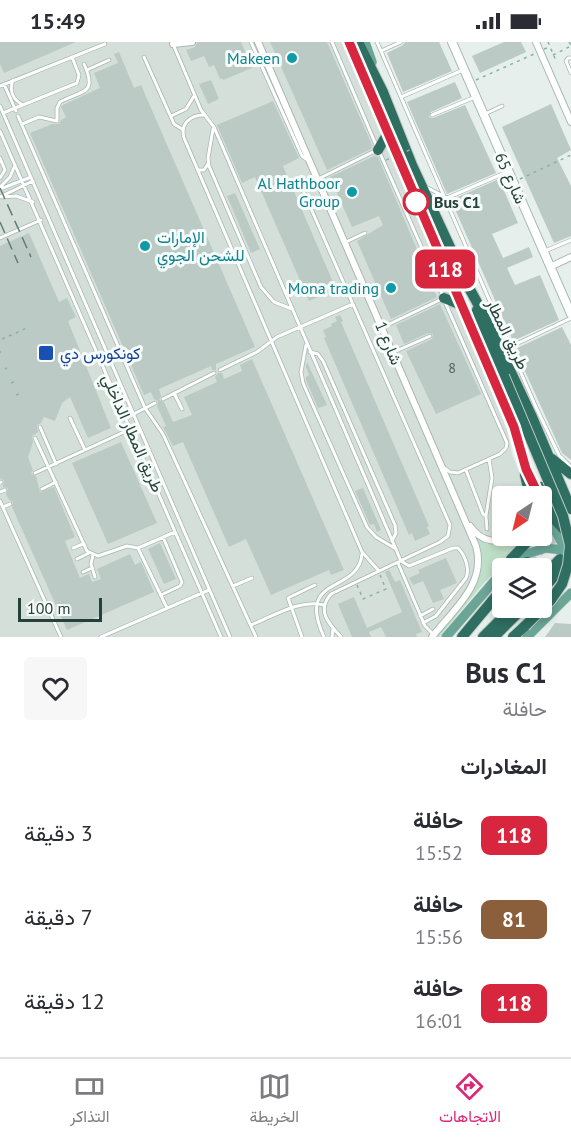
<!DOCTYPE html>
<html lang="ar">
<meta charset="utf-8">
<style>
body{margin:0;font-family:"PT Sans",Vazirmatn,sans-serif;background:#f7f7f7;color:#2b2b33;direction:rtl;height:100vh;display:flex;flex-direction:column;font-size:22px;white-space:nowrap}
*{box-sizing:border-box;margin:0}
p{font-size:20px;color:#7c7c81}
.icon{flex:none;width:33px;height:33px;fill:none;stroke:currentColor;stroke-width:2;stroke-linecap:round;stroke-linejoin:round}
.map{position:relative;height:595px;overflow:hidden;direction:ltr}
.side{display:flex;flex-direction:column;background:#fff;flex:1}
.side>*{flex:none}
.badge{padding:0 12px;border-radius:9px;font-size:21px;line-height:39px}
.needle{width:39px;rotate:215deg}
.fabs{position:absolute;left:492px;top:444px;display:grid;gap:12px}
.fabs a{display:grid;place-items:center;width:60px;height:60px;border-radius:6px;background:#fff;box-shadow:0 3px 9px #0003;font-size:30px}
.scale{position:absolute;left:18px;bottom:15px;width:84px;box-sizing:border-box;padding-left:6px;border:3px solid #24423a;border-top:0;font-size:16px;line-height:21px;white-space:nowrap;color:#24423a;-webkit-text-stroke:4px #f7fbf9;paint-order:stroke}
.map>.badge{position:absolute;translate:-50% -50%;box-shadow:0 0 0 3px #fff}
h2{padding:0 24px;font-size:22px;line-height:54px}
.round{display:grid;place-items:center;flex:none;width:63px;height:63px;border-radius:6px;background:#f7f7f7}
.overview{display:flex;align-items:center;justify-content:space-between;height:102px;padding:0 24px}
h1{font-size:28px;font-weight:800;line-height:45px}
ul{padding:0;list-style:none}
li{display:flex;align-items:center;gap:18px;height:84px;padding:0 24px}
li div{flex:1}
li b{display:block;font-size:22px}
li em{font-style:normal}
li .badge{min-width:66px;font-weight:700;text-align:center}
.status{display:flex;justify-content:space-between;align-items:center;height:42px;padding:0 30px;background:#fff;direction:ltr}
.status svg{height:16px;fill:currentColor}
.dock{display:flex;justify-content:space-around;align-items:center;height:84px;border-top:2px solid #e1e1e2;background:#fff;font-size:16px;color:#7c7c81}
.dock a{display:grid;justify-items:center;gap:3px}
.dock .active{color:#db2777}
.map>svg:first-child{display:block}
.built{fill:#d4dfda}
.green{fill:#bfe0c8}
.building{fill:#bbcac4}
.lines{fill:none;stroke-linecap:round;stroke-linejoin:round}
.highway-tunnel{stroke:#bfccc8;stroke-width:10;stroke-dasharray:10 5;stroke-linecap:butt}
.lane-casing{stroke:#a8b8b2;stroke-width:4.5}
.street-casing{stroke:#a8b8b2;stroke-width:8}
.secondary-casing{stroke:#a4bbb3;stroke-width:10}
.primary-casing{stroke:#c2cac8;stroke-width:10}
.highway-casing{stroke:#c2cac8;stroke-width:12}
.path{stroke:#86b3a5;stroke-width:1.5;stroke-dasharray:3 4.5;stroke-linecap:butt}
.lane{stroke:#fff;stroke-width:3}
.street{stroke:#fff;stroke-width:6}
.secondary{stroke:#fff;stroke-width:8}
.primary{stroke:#6aa596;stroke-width:9}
.highway{stroke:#2f6f62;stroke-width:10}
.rail{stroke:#5f7d75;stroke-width:1.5;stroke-dasharray:12 6;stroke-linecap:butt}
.highway-bridge-casing{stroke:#c2cac8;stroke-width:12;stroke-linecap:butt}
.path-bridge{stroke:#86b3a5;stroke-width:1.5;stroke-dasharray:3 4.5;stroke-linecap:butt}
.highway-bridge{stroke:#2f6f62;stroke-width:10}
.line-casing{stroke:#fff;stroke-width:14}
.line{stroke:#d7263d;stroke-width:9}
.culture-dot{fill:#0f9aa8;stroke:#f7fbf9;stroke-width:2}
.stop-dot{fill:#fff;stroke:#d7263d;stroke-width:3}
.transit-dot{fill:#1a4fb4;stroke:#f7fbf9;stroke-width:2}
.labels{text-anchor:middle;stroke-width:6;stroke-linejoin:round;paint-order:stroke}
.number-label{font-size:14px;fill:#4a645c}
.culture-label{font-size:16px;fill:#0d838f;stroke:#f7fbf9;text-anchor:end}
.street-label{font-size:16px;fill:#24423a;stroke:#f7fbf9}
.stop-label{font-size:16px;font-weight:bold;fill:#24423a;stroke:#f7fbf9;text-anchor:start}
.transit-label{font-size:16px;fill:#164399;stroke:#f7fbf9;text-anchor:start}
</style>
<div class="status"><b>15:49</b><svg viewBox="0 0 49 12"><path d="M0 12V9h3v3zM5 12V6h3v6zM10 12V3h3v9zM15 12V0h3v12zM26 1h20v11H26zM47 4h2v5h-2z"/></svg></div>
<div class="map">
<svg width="571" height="595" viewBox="0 0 571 595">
<rect width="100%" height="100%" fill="#e6efeb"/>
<path class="built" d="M0,0H343L454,253L507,388L512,412L529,454H502V494H529L482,543L439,595H0Z"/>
<path class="green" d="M522,494H529L482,543L439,595H435C457,567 497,535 477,497L487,502H501L503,506L508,504L507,500Z"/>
<path class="building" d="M0,0H76L4,31L0,22Z
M197,0H241L252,26L223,38L222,36L220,37L214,23L209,25L204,14L191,19L186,8L195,5Z
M270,0H327L372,103L371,107L327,128Z
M405,0H439L452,29L403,50L387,11L403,3Z
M504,0H521L526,10L480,31L472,14Z
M119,10L134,46L141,43L255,305L216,322V328H212L211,324L159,347L161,354L159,358L164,360L173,380L192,373L184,355L217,340L215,335L218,331H222L224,337L242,329L240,323L252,317L344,528L331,533L329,528L271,553L246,497L229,505L183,400L173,404L163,385L166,384L157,364L158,359L154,357L151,350L144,353L30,91L52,82H59L61,78L66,75L61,65L63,63L100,46L94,31L118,21L114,12Z
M211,38L219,57L208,62L199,42Z
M455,40L462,56L431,70L429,75L433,76L465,63L496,131L447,152L407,60Z
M273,59L299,116L283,124L336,247L309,259L255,135L242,141L217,83Z
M551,62L571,108L557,116L571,144V194L554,201L502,85Z
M374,114L378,115L437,255L391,277L357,199L383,183L379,174L352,185L330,135Z
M499,137L518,181L492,192L503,216L529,205L533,215L507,226L515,243L540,233L559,278L513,299L451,158Z
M235,151L260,207L251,211L227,154Z
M29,191L59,260L67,256L76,275L68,279L111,386L88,396L70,355L62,361L55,379L44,375L41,381L37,383L38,390L32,394L33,401L28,415L33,428L31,432L36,434L40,450L54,445L75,495L65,499L80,536L89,532L92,540L101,537L97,527L130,512L135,523L141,520L154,550L67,588L12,465L13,460L9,458L6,452L8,446L3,445L4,438L0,436V204Z
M440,262L481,352L436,372L406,309L432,297L433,292L428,291L404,302L396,283Z
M340,273L343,279L341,280L429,484L427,485L430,492L415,499L412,491L409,493L324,296L326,295L323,288L332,284L331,282L337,279L335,275Z
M562,285L571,303V418L562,411L515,307Z
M307,320L327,363L318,366L306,338V335L309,333L306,325Z
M121,400L157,481L108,502L72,421Z
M363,446L381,488L377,490L374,482L370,483L355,449Z
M160,501L176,537L164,542L148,507Z
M446,516L457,541L440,548L444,557L433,561L423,539L413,543L409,536L420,531L418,528Z
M389,528L395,540L400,538L422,590L416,592L417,595H386L381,585L369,590L371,595H352L338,562L354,555L367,586L402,570L385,530Z
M555,581L571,582V595H545Z"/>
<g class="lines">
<path class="highway-tunnel" d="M527,520L571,481"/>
<g class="lane-casing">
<path id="lane" d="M251,0L302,114L309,119
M332,0L376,103
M377,0L535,363L559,413L571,425
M173,2L201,68L214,85L401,519L409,524L453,506H458C465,513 470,527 466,536L436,574L423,581
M381,9L401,0
M144,15L174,82L182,87
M571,16H568L566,19L571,31
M87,28L109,18
M13,38C9,49 13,58 23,63
M4,42L16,69
M0,44L105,2
M401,55L463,28
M0,64L230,595
M3,71L77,41L79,33L72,15
M485,72L502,64
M204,73C190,73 180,82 184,96L362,510L379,529
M432,73L475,55
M18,74L145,366L163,392L256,595
M171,74L186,67L194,54
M22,82L39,75L57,79V66L60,60C82,48 98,53 84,22
M213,87L208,116L209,124L261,245L274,260L292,267
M0,89L221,595
M379,109L443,254
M0,116L5,128L0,136
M198,128H204L208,122
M298,137L450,483L448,494L440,500L331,552C316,569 329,582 341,595
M318,137L377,108
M0,145L10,135L15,123
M426,145L447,156L507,130
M0,147L31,135
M0,155L33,139
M2,155L16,154L33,160
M0,196L41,178
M346,200L365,191
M545,209L571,198
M383,285L442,257
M306,303L301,330L303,341L367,485L376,495L396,507
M510,305L571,276
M310,310L318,312L323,319L395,483L396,491L392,499
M394,310L430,294
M220,328L257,310L277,295L353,262
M174,351L182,367
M163,357L214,331
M70,376L85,408
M126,376L155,361
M40,385L56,422
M35,396L87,509L98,514L127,504L138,506L167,566
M443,425L450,430L458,431L500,412L506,406L507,401L445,260
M466,428L483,472L486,474L492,436L489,417
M35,431L137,384
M0,441L1,440
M42,447L56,440
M0,450L5,448
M0,459L61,595
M3,465L10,462
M486,474L487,487
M73,506L83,502
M138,506L175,490
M93,513L91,522L95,535
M77,517L89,511
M398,521L425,584L434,593
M83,530L92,526
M233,544L252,536
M161,553L180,544L182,540L163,495
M420,574L433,567
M251,583C274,574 299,557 324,563
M101,595L209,548
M302,595L288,556L315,543
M324,595C295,532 358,553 362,512
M332,595L333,587"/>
</g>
<g class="street-casing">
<path id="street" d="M258,0L476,504C487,542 453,568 432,595
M536,0L571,80
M173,2L192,0
M550,225L571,215
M470,484C483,502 497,501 516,494"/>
</g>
<g class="secondary-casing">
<path id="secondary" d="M452,0L571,272"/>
</g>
<g class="primary-casing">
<path id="primary" d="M365,0L372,20
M552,483L567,510
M542,493L555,481
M517,515L546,506L571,509
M446,595L502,530
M527,595L571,551"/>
</g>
<g class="highway-casing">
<path id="highway" d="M349,0L514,385L527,427L539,454
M358,0L383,50L412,123L468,244L485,275L532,375L571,467
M378,108L388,91
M444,256L461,263
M477,268L483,289L504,334
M552,417L571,432
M525,433L530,454
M541,445L556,479L571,495
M508,524L511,517L533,494
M521,526L527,520
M542,536L560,517
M542,547L566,524
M462,595L502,547
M483,595L512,566
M494,595L523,566
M513,595L525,584"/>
</g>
<path class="path" d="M548,0L557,21
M569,0L571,3
M544,7L550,5
M553,13L571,4
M476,38L534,12
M520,137L571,113
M2,297L27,286
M0,310H1
M5,327L7,326
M11,341L14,340
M16,353L19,352
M357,543L363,557L386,547L380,533"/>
<use href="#lane" class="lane"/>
<use href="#street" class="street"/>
<use href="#secondary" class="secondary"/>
<use href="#primary" class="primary"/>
<use href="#highway" class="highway"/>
<path class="rail" d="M0,146L31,215
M0,180L18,221"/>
<g class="highway-bridge-casing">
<path id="highway-bridge" d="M504,334L563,474L570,503L568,523L562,542L551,558L525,584"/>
</g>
<path class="path-bridge" d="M386,118L412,107"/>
<use href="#highway-bridge" class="highway-bridge"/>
</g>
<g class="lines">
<g class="line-casing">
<path id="line" d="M349,0L514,385L526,427L539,454"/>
</g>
<use href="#line" class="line"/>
</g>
<g class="culture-dot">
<circle cx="292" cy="16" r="6"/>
<circle cx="352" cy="150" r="6"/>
<circle cx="145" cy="204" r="6"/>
<circle cx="391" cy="246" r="6"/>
</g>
<circle class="stop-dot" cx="416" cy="160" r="12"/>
<rect class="transit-dot" x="38" y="303" width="16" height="16" rx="3"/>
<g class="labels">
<g class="number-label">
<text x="452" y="331">8</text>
</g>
<g class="culture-label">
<text x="280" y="22">Makeen</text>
<text x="340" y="147">Al Hathboor<tspan x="340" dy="18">Group</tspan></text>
<text x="157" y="201" text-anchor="start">الإمارات<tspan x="157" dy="18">للشحن الجوي</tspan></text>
<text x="379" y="252">Mona trading</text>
</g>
<g class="street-label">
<text transform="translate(511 136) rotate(66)" y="6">شارع 65</text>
<text transform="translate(508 292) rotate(64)" y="6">طريق المطار</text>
<text transform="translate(389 301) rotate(67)" y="6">شارع 1</text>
<text transform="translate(133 391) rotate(66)" y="6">طريق المطار الداخلي</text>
</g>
<g class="stop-label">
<text x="434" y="166">Bus C1</text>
</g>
<g class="transit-label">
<text x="60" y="317">كونكورس دي</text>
</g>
</g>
</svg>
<div class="fabs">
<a><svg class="needle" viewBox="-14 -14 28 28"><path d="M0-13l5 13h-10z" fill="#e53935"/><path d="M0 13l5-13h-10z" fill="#7c7c81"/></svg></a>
<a><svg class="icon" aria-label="layers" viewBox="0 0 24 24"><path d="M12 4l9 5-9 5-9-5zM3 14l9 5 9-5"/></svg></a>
</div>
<div class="scale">100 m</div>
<b class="badge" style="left:445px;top:227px;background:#d7263d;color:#fff">118</b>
</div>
<section class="side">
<div class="overview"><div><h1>Bus C1</h1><p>حافلة</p></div><a class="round"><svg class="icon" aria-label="heart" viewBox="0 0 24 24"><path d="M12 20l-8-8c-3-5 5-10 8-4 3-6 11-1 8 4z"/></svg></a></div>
<h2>المغادرات</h2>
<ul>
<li><span class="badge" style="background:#d7263d;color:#fff">118</span><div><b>حافلة</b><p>15:52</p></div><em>3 دقيقة</em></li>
<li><span class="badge" style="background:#8b5e3c;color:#fff">81</span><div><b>حافلة</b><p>15:56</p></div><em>7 دقيقة</em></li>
<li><span class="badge" style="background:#d7263d;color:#fff">118</span><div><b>حافلة</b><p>16:01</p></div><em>12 دقيقة</em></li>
</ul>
</section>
<nav class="dock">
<a class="active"><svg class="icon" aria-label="directions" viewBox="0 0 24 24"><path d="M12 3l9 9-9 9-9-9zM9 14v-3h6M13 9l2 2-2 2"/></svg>الاتجاهات</a>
<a><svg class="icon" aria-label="map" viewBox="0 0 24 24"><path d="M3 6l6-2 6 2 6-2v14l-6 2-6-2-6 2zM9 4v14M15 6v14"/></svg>الخريطة</a>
<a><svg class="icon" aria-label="tickets" viewBox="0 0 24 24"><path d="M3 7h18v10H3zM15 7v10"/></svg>التذاكر</a>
</nav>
